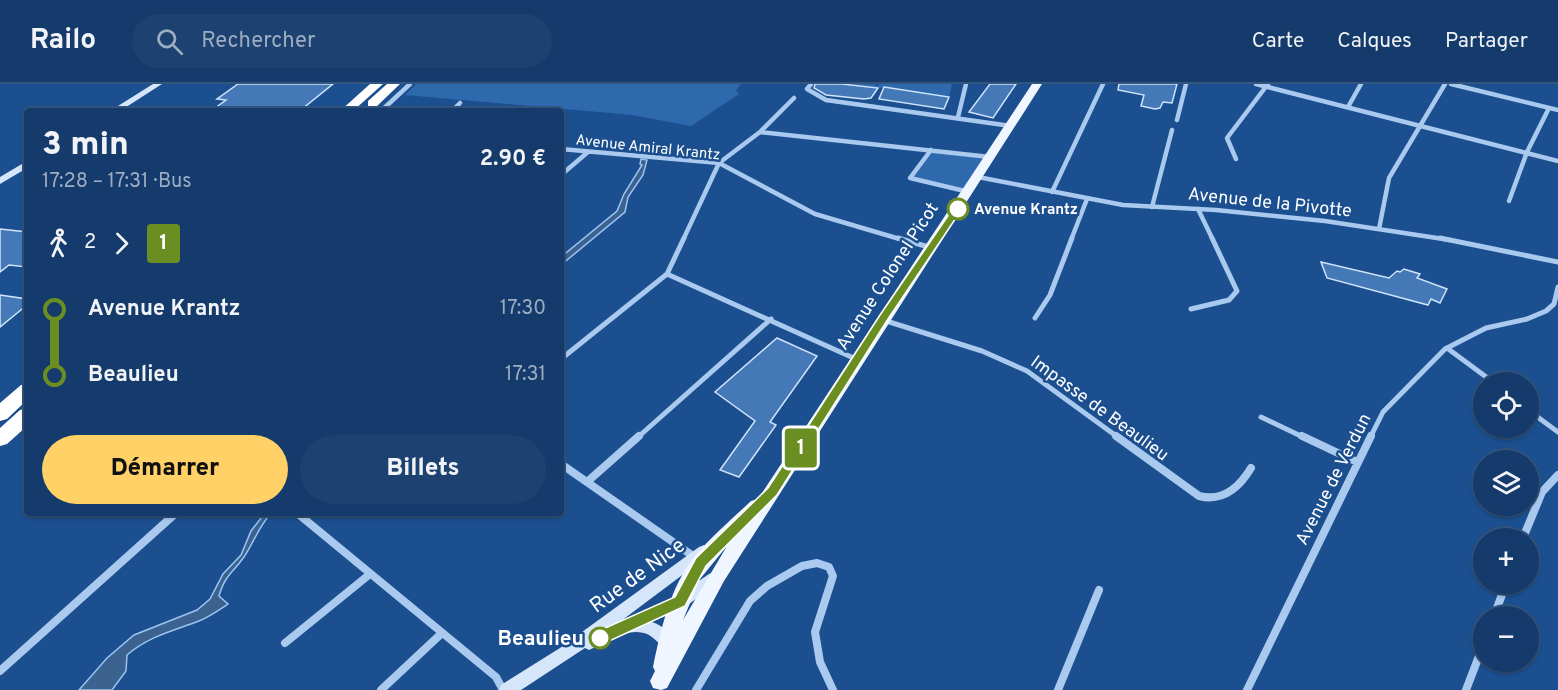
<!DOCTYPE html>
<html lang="fr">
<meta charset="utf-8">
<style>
body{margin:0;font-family:Overpass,sans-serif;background:#1d4271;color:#f1f3f6;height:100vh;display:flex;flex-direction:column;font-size:22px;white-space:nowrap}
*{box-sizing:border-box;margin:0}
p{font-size:20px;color:#9dadc1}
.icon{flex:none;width:33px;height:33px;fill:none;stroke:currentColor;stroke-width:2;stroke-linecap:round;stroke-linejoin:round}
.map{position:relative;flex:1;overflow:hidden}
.details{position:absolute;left:24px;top:24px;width:540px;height:408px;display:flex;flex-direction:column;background:#143b6b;border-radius:6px;box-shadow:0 2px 4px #0004,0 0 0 2px #33557e}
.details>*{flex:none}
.badge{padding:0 12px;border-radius:4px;font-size:21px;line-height:39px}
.buttons{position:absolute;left:1473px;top:288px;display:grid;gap:12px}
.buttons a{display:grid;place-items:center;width:66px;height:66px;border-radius:50%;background:#143b6b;box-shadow:0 2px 4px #0004,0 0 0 2px #33557e;font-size:30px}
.map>.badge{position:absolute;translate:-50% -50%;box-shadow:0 0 0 3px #fff}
.legs{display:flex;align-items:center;gap:9px;height:66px;padding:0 18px;font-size:20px}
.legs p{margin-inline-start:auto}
.overview{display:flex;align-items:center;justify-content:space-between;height:102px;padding:0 18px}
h1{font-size:33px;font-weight:800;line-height:45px}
.action{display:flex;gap:12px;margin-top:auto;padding:12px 18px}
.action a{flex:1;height:69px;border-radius:36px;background:#ffd166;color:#111;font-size:24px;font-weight:800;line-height:69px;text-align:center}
.action a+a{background:#1d4271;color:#f1f3f6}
ul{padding:0 18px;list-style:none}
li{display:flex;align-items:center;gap:21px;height:66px;font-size:22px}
li i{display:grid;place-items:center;width:9px;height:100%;margin:0 8px;background:currentColor}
li i::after{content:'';width:15px;height:15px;margin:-8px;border:4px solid;border-radius:50%;background:#143b6b}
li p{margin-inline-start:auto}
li:first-child i{background:linear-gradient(#0000 50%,currentColor 0)}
li:last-child i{background:linear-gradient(currentColor 50%,#0000 0)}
header{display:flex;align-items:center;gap:36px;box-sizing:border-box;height:84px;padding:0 30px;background:#143b6b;border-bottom:2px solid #33557e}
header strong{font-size:28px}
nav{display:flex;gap:33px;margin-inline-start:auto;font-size:21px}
.search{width:420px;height:54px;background:#1d4271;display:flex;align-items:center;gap:15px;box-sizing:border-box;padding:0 21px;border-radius:33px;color:#9dadc1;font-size:22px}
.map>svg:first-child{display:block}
.green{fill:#2e69ad}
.water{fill:#3c6290;stroke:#9cc4f0;stroke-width:1.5}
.building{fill:#4478b7;stroke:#cfe3fa;stroke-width:1.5}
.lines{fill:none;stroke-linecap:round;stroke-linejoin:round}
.street-far2{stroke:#a9c9ee;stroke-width:4.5}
.street-far1{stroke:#a9c9ee;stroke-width:5}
.street{stroke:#a9c9ee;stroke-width:8}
.secondary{fill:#d6e6fa;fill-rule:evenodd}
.primary{fill:#f0f6ff;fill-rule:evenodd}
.highway{fill:#fff;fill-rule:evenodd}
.line-1{fill:#6b8e23;stroke:#fff;stroke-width:1.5}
.stop-1-dot{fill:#fff;stroke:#6b8e23;stroke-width:3}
.labels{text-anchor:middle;stroke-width:5;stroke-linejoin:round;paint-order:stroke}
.far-street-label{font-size:15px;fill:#fff;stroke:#1b4f8f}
.far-stop-label{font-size:15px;font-weight:bold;fill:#fff;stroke:#1b4f8f;text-anchor:start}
.street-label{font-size:18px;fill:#fff;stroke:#1b4f8f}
.near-street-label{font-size:21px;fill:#fff;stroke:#1b4f8f}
.near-stop-label{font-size:21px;font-weight:bold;fill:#fff;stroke:#1b4f8f;text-anchor:end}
</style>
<header>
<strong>Railo</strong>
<div class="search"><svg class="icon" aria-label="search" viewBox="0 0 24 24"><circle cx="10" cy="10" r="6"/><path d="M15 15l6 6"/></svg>Rechercher</div>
<nav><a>Carte</a><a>Calques</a><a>Partager</a></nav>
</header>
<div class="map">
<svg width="1558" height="606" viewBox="0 0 1558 606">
<rect width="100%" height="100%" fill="#1b4f8f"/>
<path class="green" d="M416,0H741L736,7L739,10L691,42L632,31L405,11Z
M850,0H874L878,2L879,0H952L949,13Z
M933,67L985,74L964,105L913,93Z"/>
<path class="water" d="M641,75L647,76L643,91L628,113L625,128L561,181V173L617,127L624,110L642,81L640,80Z
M265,429H271C258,444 254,458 244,473C232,490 225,491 219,512L228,520C219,526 209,533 199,537C173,547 149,552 127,571L126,587L112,606H79L107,574L134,551L197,526L210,515L223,490L241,471L251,447Z"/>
<path class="building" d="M238,0H333L302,25L293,27L215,24L226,16L217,15Z
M815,0H842L878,4L871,14L864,15L826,11L814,4Z
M990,0H1016L993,34L969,28Z
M1119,0H1177L1172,19L1163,18L1160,24L1155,25L1141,22L1144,11L1118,6Z
M884,3L949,13L944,25L879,15Z
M0,145L27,148V183L9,181L0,188Z
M1321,178L1389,194L1397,187L1400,188L1404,185L1420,190L1417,194L1447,205L1440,219L1431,215L1428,221L1327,194Z
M0,211L27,215V221L0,243Z
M777,254L817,272L770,338L776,341L739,393L720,386L755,337L715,308Z"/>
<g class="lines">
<path class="street-far2" d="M811,0L807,5L826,16L1011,42
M1256,0L1558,77
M1451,0L1558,26
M1348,23L1361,0
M381,27L410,0
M452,27L460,19
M958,33L966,0
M1177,36L1186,0
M760,48L990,73
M561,65L719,79L815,130L903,156
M931,66L910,94L969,108
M1236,75L1227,54L1268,0
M561,91L588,68
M978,93L1123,121L1216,126L1325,137L1450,156
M1052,108L1103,0
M1509,117L1527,68L1549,24
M1152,123L1172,46
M1198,125L1213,156
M1379,145L1389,94L1445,0
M683,156L719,79L760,48L794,14
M1071,156L1087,115"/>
<path class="street-far1" d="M898,154L932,164
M1440,154L1558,178
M667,190L858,276
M1191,225L1229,216L1237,207L1212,154
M1035,234L1050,211L1072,154
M883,236L982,267L1027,287L1119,354
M1447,264L1493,298
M561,275L667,190L684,154
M1528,326L1558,348
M1261,333L1305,354
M637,354L771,235
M1370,354L1383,328L1445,265L1486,244L1527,235L1546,227L1554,220L1558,203"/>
<path class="street" d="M1116,352L1199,412C1223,418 1239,404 1251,384
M1302,352L1357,378
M561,380L696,474
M587,398L639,352
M297,429L496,593L503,606
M1523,454L1542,408L1558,391
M1494,532L1506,500
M285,559L370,490
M0,587L176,429
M381,606L442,549
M696,606L750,517L767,502L802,482L817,479L829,483L833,492L815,548L820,578L833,606
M1058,606L1099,506
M1247,606L1371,352
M1466,606L1484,559"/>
<path class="secondary" d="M153,0H162L120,27H110Z
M27,77V84L0,100V93Z
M704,461L709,463L711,467L709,471L621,537L675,513L709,490L714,488L719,490L721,494L719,498L685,523L652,538C663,542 671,548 676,558L674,563L668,565C660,562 656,555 649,551C629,541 607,559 589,566L585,564L521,606H499L501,601L560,564L699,463Z"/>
<path class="primary" d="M1032,0H1042L724,497L667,604L661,606L653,604L650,597L655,587L653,583C661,545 670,503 695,472C712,452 732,435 751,417L758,415ZM727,462L683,536L700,495Z"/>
<path class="highway" d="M370,0H383L353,27H340Z
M387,0H400L376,23H368V17Z
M27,300V316L7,335L0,337V319L21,301Z
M27,324V342L7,360L0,362V344L20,326Z"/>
</g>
<path class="line-1" d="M954,123L962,125L888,235L777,411L706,482L685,522L605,559H594L592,554L594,549L675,513L696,474L768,404L880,231Z"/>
<g class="stop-1-dot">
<circle cx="958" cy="125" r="10"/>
<circle cx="600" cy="554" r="10"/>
</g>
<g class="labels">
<g class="far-street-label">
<text transform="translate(648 63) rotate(6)" y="5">Avenue Amiral Krantz</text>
</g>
<g class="far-stop-label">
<text x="974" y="130">Avenue Krantz</text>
</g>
<g class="street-label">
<text transform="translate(1270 118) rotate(6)" y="6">Avenue de la Pivotte</text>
<text transform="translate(887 192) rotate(-57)" y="6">Avenue Colonel Picot</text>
<text transform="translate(1100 324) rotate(36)" y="6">Impasse de Beaulieu</text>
<text transform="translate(1333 395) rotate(-63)" y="6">Avenue de Verdun</text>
</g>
<g class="near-street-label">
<text transform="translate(637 491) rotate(-36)" y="7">Rue de Nice</text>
</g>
<g class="near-stop-label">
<text x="584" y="561">Beaulieu</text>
</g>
</g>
</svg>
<div class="buttons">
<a><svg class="icon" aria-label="locate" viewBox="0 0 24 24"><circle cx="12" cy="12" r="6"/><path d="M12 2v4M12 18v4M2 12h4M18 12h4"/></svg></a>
<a><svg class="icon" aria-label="layers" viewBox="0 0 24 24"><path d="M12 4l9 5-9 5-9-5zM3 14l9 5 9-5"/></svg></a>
<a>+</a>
<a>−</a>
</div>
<b class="badge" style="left:801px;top:364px;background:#6b8e23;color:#fff">1</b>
<section class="details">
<div class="overview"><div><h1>3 min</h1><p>17:28 – 17:31 · Bus</p></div><b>2.90 €</b></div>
<div class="legs"><svg class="icon" aria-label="walk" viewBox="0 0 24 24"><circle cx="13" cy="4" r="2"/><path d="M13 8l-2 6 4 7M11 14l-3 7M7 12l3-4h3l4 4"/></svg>2<svg class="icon" aria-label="forward" viewBox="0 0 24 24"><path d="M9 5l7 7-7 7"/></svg><b class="badge" style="background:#6b8e23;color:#fff">1</b></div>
<ul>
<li><i style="color:#6b8e23"></i><b>Avenue Krantz</b><p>17:30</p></li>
<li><i style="color:#6b8e23"></i><b>Beaulieu</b><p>17:31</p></li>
</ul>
<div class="action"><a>Démarrer</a><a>Billets</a></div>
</section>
</div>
